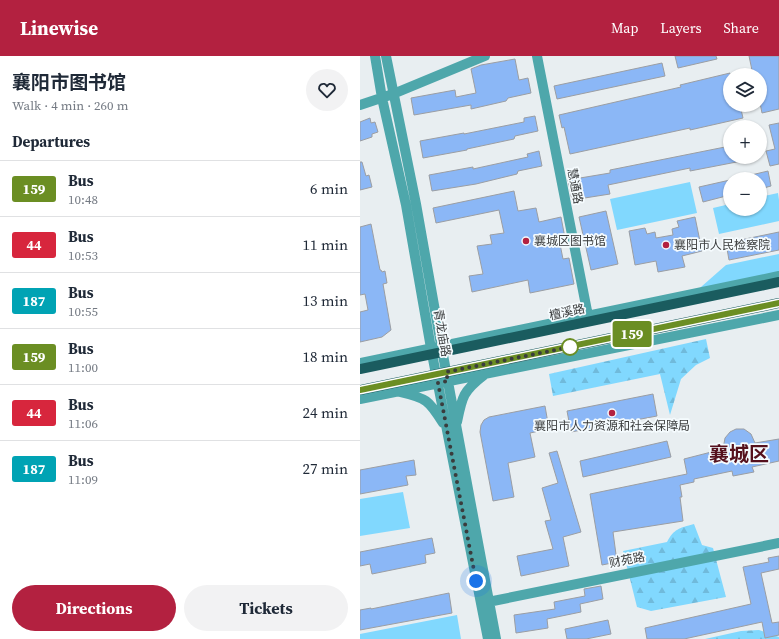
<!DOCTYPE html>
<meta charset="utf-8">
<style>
body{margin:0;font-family:"Source Serif 4","Noto Sans SC",serif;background:#f2f2f3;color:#1f2937;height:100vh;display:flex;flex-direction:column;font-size:15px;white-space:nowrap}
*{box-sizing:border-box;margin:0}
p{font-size:13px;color:#747a83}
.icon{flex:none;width:22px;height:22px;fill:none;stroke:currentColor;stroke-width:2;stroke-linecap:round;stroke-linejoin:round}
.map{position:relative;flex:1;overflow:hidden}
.panel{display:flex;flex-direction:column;background:#fff;width:360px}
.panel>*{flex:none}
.badge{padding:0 8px;border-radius:3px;font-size:14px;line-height:26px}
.buttons{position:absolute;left:363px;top:12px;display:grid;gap:8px}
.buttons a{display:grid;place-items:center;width:44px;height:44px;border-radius:50%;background:#fff;box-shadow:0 1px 3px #0004;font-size:20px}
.you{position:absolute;width:20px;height:20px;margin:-10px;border:3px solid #fff;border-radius:50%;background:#1a73e8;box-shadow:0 0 0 6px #1a73e833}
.map>.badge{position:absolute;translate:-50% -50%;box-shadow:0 0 0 2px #fff}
h2{padding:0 12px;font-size:15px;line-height:36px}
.round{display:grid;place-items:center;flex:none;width:42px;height:42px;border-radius:21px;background:#f2f2f3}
.headline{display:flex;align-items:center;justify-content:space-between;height:68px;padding:0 12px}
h1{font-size:19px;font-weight:700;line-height:30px}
.primary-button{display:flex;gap:8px;margin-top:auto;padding:8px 12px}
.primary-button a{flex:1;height:46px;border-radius:24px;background:#b32140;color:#fff;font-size:16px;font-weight:700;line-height:46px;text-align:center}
.primary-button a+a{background:#f2f2f3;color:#1f2937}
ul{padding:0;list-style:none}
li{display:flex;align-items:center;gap:12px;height:56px;padding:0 12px;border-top:1px solid #e0e1e3}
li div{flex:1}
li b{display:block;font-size:15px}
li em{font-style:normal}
li .badge{min-width:44px;font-weight:700;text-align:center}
header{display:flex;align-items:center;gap:24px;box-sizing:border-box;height:56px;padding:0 20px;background:#b32140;color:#fff}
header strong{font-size:19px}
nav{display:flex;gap:22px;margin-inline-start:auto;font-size:14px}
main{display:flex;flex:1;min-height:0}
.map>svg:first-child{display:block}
.forest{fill:url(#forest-firs)}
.park{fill:#81d8fe}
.building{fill:#8bb7f6;stroke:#9b9ea3}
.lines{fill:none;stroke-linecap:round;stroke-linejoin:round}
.minor{stroke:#4ea7ab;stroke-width:10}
.major{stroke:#1a5c5f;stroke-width:10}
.line-casing{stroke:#fff;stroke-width:9}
.line{stroke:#6b8e23;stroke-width:6}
.walk{stroke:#3a3c3d;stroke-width:4;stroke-dasharray:0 7.2}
.poi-dot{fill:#b32140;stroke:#f5fbfe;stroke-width:1.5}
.stop-dot{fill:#fff;stroke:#6b8e23;stroke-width:2}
.labels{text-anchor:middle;stroke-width:3.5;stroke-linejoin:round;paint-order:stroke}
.street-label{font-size:12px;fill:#3a3c3d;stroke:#f5fbfe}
.poi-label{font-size:12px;fill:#3a3c3d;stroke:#f5fbfe;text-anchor:start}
.town-label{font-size:20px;font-weight:bold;fill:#55101d;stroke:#f5fbfe}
</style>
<header>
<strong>Linewise</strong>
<nav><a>Map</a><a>Layers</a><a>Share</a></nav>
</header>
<main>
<section class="panel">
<div class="headline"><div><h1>襄阳市图书馆</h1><p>Walk · 4 min · 260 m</p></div><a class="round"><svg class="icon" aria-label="heart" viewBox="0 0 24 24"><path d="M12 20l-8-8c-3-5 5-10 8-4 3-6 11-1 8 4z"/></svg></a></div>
<h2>Departures</h2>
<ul>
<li><span class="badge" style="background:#6b8e23;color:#fff">159</span><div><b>Bus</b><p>10:48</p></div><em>6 min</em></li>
<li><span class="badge" style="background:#d7263d;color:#fff">44</span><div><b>Bus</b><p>10:53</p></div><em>11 min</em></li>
<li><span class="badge" style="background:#00a3b4;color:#fff">187</span><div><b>Bus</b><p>10:55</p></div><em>13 min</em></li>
<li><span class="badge" style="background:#6b8e23;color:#fff">159</span><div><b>Bus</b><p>11:00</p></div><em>18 min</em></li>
<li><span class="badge" style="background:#d7263d;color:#fff">44</span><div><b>Bus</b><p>11:06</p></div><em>24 min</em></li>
<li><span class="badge" style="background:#00a3b4;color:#fff">187</span><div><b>Bus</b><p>11:09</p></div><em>27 min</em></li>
</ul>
<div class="primary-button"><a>Directions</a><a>Tickets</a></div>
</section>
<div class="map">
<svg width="419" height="583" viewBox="0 0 419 583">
<defs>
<pattern id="forest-firs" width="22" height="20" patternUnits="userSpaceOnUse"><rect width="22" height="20" fill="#81d8fe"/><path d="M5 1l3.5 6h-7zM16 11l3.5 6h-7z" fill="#70badb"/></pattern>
</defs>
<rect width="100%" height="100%" fill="#e8eef1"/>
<path class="forest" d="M346,283L350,302L336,309L321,323L310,359L300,318L193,340L189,318Z
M334,468L342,489L353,492L366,541L291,555L277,551L263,495L307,486C314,473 319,472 334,468Z
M399,574L419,581V583H345L381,575Z"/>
<path class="park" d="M330,126L337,157L257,174L250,143Z
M418,137L419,144V165L359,178L353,152L370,148V153H400V141Z
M419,198V220L333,238L366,209Z
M43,436L50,472L0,480V443Z
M97,559L101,583H0V578Z"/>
<path class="building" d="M315,0H356L357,3L318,12Z
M389,0H419V53L402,57L400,47V19H393Z
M155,3L159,24L168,22L171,37L148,42L146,45L111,53V49L54,59L51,42L95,34L96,41L116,37L111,13L121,9Z
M302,7L305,20L197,43L194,30Z
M370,17V49H380L383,62L330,74V72L210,98L204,71L202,72L199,59L321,31L320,29Z
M175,60L178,75L155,80L154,83L107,93V94L63,102L60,85L104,77V78L164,66V62Z
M10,62L11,67L15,66L18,76L12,78V81L0,85V66Z
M419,67V108L410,110L406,95L415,93L409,69Z
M370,90V101H386L387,104L330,115V112L248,129L250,138L212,144L208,124L250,117V114Z
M179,95L182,110L158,115L157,118L116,128L72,135L69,119L113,111V113L168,101L167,98Z
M0,106H2L6,120L9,119L12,131L0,134Z
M408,115L411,130L400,133V123H387V120Z
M370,124V139L343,146L339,131Z
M154,135L158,155L176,152L179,166L201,161L205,182L199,183L203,203L209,202L214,228L170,237L168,224L112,236L109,220L123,218L117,190L132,188L130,179L144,177L139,154L76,167L73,152Z
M246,155L258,208L231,214L219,161Z
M335,161L342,195L322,200L325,211L298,216L296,205L275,209L269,175L285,172L287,178L295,176L296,182L313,179L312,173L319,171L317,165Z
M11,168L20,214H21L22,216L25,215L27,227L23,228L31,274L22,281L0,286V256L8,254L5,238L0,239V171Z
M419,176V194L369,204L366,187Z
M293,338L297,360L211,376L207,355Z
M185,350L189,373L170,377L175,401L148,407L154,441L133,445L120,376L121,369L124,364L129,361Z
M376,373H384L391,378L395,387L419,383V405L392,411L394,416L373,420L372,415L334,423V426L320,429L322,441H320L323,465L253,476L257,506L242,509L230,438L327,418L324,403L363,393L365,382L370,376Z
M307,385L311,401L223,421L220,405Z
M197,395L221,476L203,481L209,510L161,520L157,500L193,493L185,465L191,464L182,432L198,427L189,397Z
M54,404L56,419L46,420L48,429L0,438V414Z
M72,482L75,497L65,499L66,507L12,518L10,508L0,510V496Z
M419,500V513L401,517L412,567L419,566V579L405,582L402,566L324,583H287L285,572L391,548L383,511L409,506L408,502Z
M241,530L243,543L220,548L221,556L187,563L188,572L156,577L154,559L195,553L194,546L225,540L224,533Z
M89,537L92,557L0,574V554L11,552V553Z
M248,564L251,578L226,583H207L205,573Z"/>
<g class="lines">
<path class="minor" d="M15,0L22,42L46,149L72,298L128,583
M26,0L56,148L80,283L136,583
M177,0L229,265
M0,49L33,38L125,0
M0,307L419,220
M40,336C66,342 69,344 83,367
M0,343L419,259
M97,366C102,341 103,335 124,319
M123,547L419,487"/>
<path class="major" d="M0,313L419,226
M0,334L419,247"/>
</g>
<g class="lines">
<g class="line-casing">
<path id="line" d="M0,334L419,247"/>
</g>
<use href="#line" class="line"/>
<path class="walk" d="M116,525L78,327L88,325L86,316L210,291"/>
</g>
<g class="poi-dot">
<circle cx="166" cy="185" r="4"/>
<circle cx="306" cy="189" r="4"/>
<circle cx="252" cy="357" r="4"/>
</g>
<circle class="stop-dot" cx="210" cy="291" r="8"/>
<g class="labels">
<g class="street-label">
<text transform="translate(215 130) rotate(79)" y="4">慧通路</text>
<text transform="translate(207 256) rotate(-12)" y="4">檀溪路</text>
<text transform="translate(82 277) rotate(80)" y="4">青龙庙路</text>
<text transform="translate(267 504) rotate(-11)" y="4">财苑路</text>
</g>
<g class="poi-label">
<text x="174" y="189">襄城区图书馆</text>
<text x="314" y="193">襄阳市人民检察院</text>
<text x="252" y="374" text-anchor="middle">襄阳市人力资源和社会保障局</text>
</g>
<g class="town-label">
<text x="379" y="405">襄城区</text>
</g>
</g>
</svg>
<div class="buttons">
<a><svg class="icon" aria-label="layers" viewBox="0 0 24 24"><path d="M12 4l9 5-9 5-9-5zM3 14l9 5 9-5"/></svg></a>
<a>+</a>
<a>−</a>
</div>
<div class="you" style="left:116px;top:525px"></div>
<b class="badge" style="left:272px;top:278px;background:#6b8e23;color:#fff">159</b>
</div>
</main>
